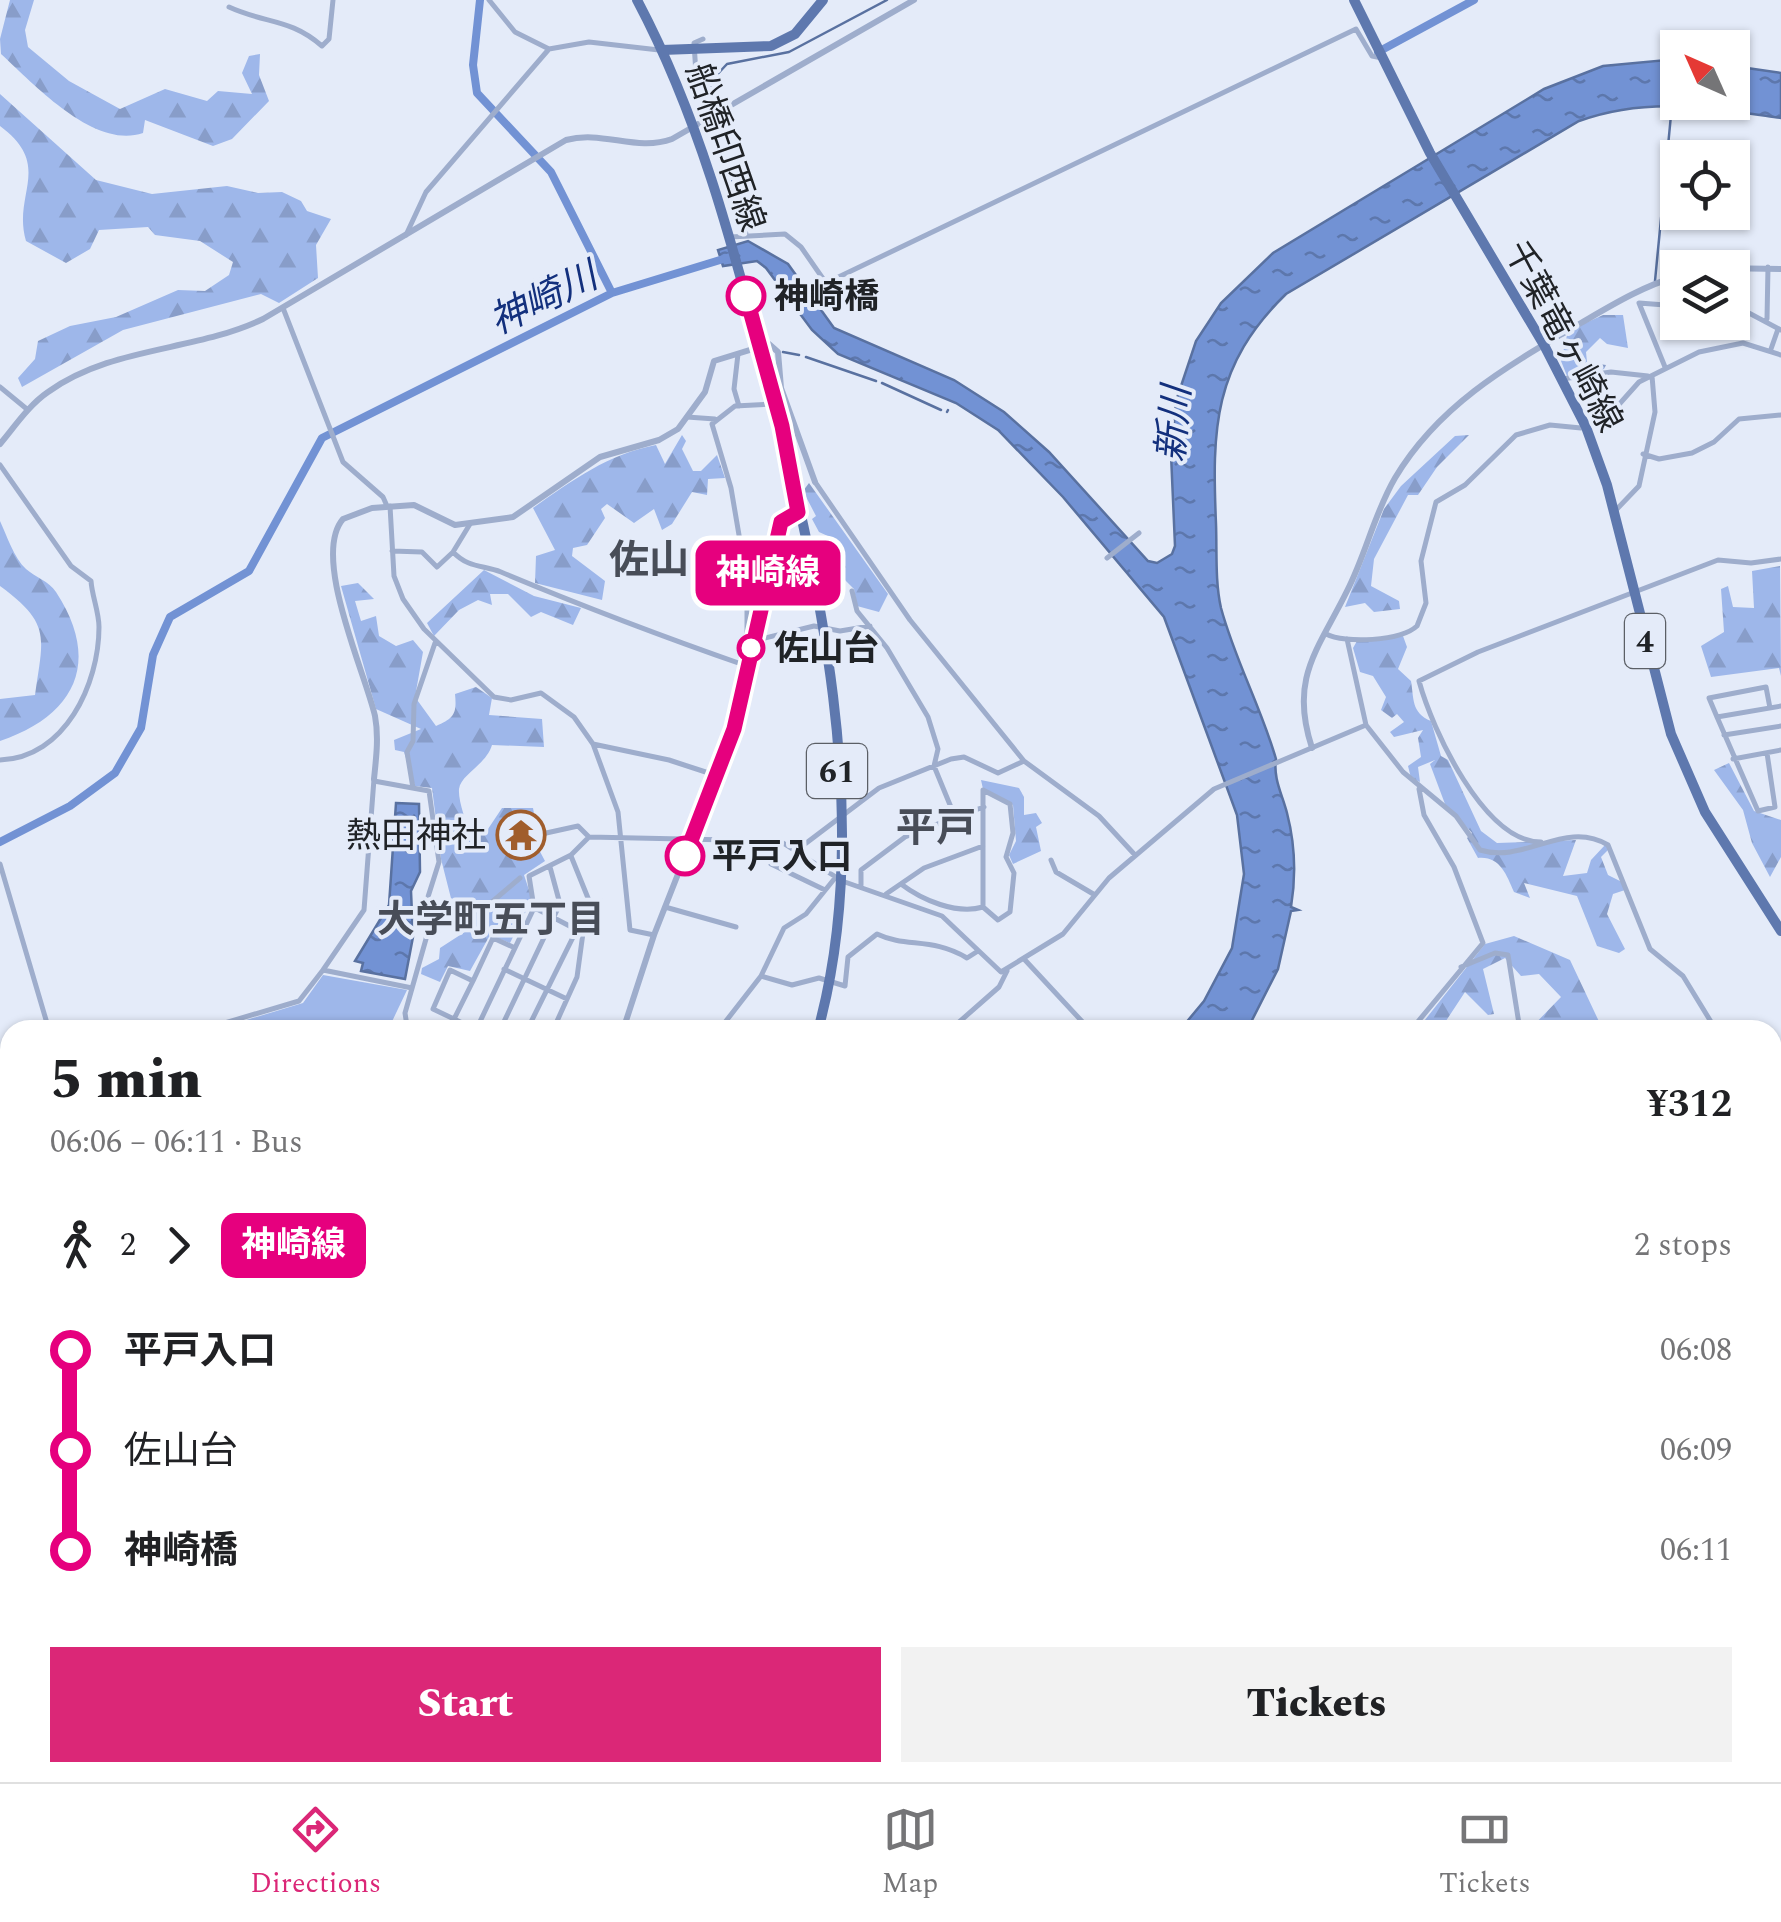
<!DOCTYPE html>
<meta charset="utf-8">
<style>
body{margin:0;font-family:Spectral,"Noto Sans JP",serif;background:#f2f2f2;color:#202124;height:100vh;display:flex;flex-direction:column;font-size:38px;white-space:nowrap}
*{box-sizing:border-box;margin:0}
p{font-size:32px;color:#757577}
.icon{flex:none;width:55px;height:55px;fill:none;stroke:currentColor;stroke-width:2;stroke-linecap:round;stroke-linejoin:round}
.map{position:relative;flex:1;overflow:hidden}
.drawer{position:absolute;left:0px;top:1020px;width:1782px;height:762px;display:flex;flex-direction:column;background:#fff;border-radius:30px 30px 0 0;box-shadow:0 2px 8px #0004}
.drawer>*{flex:none}
.badge{padding:0 20px;border-radius:15px;font-size:35px;line-height:65px}
.needle{width:65px;rotate:315deg}
.controls{position:absolute;left:1660px;top:30px;display:grid;gap:20px}
.controls a{display:grid;place-items:center;width:90px;height:90px;border-radius:0px;background:#fff;box-shadow:0 2px 8px #0004;font-size:50px}
.map>.badge{position:absolute;translate:-50% -50%;box-shadow:0 0 0 5px #fff}
.legs{display:flex;align-items:center;gap:15px;height:110px;padding:0 50px;font-size:32px}
.legs p{margin-inline-start:auto}
.summary{display:flex;align-items:center;justify-content:space-between;height:170px;padding:0 50px}
h1{font-size:55px;font-weight:800;line-height:75px}
.primary-button{display:flex;gap:20px;margin-top:auto;padding:20px 50px}
.primary-button a{flex:1;height:115px;border-radius:0px;background:#db2777;color:#fff;font-size:40px;font-weight:800;line-height:115px;text-align:center}
.primary-button a+a{background:#f2f2f2;color:#202124}
ul{padding:0 50px;list-style:none}
li{display:flex;align-items:center;gap:35px;height:100px;font-size:38px}
li i{display:grid;place-items:center;width:15px;height:100%;margin:0 12px;background:currentColor}
li i::after{content:'';width:25px;height:25px;margin:-12px;border:8px solid;border-radius:50%;background:#fff}
li p{margin-inline-start:auto}
li:first-child i{background:linear-gradient(#0000 50%,currentColor 0)}
li:last-child i{background:linear-gradient(currentColor 50%,#0000 0)}
.dock{display:flex;justify-content:space-around;align-items:center;height:140px;border-top:2px solid #e0e0e0;background:#fff;font-size:28px;color:#757577}
.dock a{display:grid;justify-items:center;gap:5px}
.dock .selected{color:#db2777}
.map>svg:first-child{display:block}
.green{fill:#9eb7ea}
.forest{fill:url(#forest-firs)}
.water{fill:url(#water-ripples);stroke:#5971a0;stroke-width:2.5}
.lines{fill:none;stroke-linecap:round;stroke-linejoin:round}
.stream{stroke:#5971a0;stroke-width:2.5}
.river{stroke:#7292d4;stroke-width:8}
.minor{stroke:#9eadcc;stroke-width:5}
.tertiary{stroke:#9eadcc;stroke-width:6}
.primary{stroke:#5e78ae;stroke-width:10}
.trunk{stroke:#536ea8;stroke-width:11}
.line-1-casing{stroke:#fff;stroke-width:22}
.line-1{stroke:#e6007e;stroke-width:15}
.stop-1-dot{fill:#fff;stroke:#e6007e;stroke-width:5}
.labels{text-anchor:middle;stroke-width:8;stroke-linejoin:round;paint-order:stroke}
.shield{fill:#e4ebf9;stroke:#5b5f66;stroke-width:2.5}
.shield-label{font-size:32px;font-weight:bold;fill:#202327}
.street-label{font-size:35px;fill:#202327;stroke:#e4ebf9}
.stop-label{font-size:35px;font-weight:bold;fill:#202327;stroke:#e4ebf9;text-anchor:start}
.poi-label{font-size:35px;fill:#202327;stroke:#e4ebf9;text-anchor:end}
.water-label{font-size:38px;font-style:italic;fill:#13307d;stroke:#e4ebf9}
.neighbourhood-label{font-size:38px;font-weight:bold;fill:#484d58;stroke:#e4ebf9}
.quarter-label{font-size:40px;font-weight:bold;fill:#484d58;stroke:#e4ebf9}
</style>
<div class="map">
<svg width="1781" height="1782" viewBox="0 0 1781 1782">
<defs>
<pattern id="forest-firs" width="22" height="20" patternUnits="userSpaceOnUse" patternTransform="scale(2.5)"><rect width="22" height="20" fill="#9eb7ea"/><path d="M5 1l3.5 6h-7zM16 11l3.5 6h-7z" fill="#889dc9"/></pattern>
<pattern id="water-ripples" width="26" height="14" patternUnits="userSpaceOnUse" patternTransform="scale(2.5)"><rect width="26" height="14" fill="#7292d4"/><path d="M2 4q2-2 4 0t4 0M15 11q2-2 4 0t4 0" fill="none" stroke="#5d77ac"/></pattern>
</defs>
<rect width="100%" height="100%" fill="#e4ebf9"/>
<path class="green" d="M323,975L407,990L388,1030H213L303,1003Z"/>
<path class="forest" d="M10,0H34L25,30L28,47L69,81L120,109L165,89L207,101L218,91L252,94L242,73L249,56L260,54L259,75L269,101L232,139L213,146L145,120L143,133C94,150 34,84 1,54L0,39Z
M0,94L96,180L152,194L227,186L258,193L282,192L301,201L307,211L331,219L316,245L318,278L279,303L261,294L123,330L22,387L18,378L35,359L38,341L70,326L116,317L178,290L205,291L229,275L233,262L200,241L155,235L148,227L99,230L90,249L66,263L26,241C12,194 54,166 0,126Z
M1603,315H1623L1628,348L1607,344L1600,338L1586,352L1587,362L1606,365L1604,369L1567,376L1561,361L1568,331Z
M682,435L686,441L682,449L693,471H701L717,455L725,478L708,479L707,495L692,492L672,524L662,530L654,509L634,523L607,504L601,509L605,518L587,545L573,548L572,556L605,581L602,600L535,583L536,556L555,550L533,508C573,480 608,454 656,445L665,464Z
M1469,435L1437,467L1418,495H1408L1374,559L1371,586L1399,601L1400,609L1374,612L1365,603L1345,607L1384,509L1401,486L1455,436Z
M809,483L888,594L879,612L857,606L854,589L841,576L830,537L819,532L812,519L816,516L803,491Z
M0,521C7,536 14,558 26,569C35,577 49,581 56,592C102,662 75,716 0,741V699L35,695C43,637 52,624 0,586Z
M1780,566L1781,676L1779,668L1711,677L1701,646L1724,632L1721,589L1728,586L1733,607L1754,608L1752,571Z
M484,570L534,596L581,608L573,625L541,612L531,617L508,594H490L492,605L478,600L459,610L434,636L427,623Z
M358,583L374,599L355,601L361,621L376,616L379,636L396,646L413,640L423,652L415,697L436,726C454,718 457,714 455,694L476,687L492,698L489,715L542,719L544,747L492,745C486,765 461,774 459,789C458,802 467,822 469,836L488,829L502,808H533L535,819L522,822L526,841L537,846L545,861L524,875L532,899L510,943L490,935L470,971L448,966L440,982L421,974L422,968L439,959L440,948L474,926L475,915L455,914L441,859L432,788L415,786L404,752L395,750L394,740L421,729L376,709L341,586Z
M1403,636L1407,647L1398,669L1411,681C1414,698 1411,713 1431,721L1441,756L1448,760L1481,831L1497,843L1576,840L1563,876L1587,873L1591,860L1605,845L1609,849L1601,857L1608,875L1622,882L1625,890L1613,894L1607,914L1625,949L1619,953L1597,946L1577,896L1524,883L1530,898L1514,892C1506,874 1500,856 1478,858L1467,838L1472,833L1445,804L1430,764L1435,760L1418,767L1420,782L1411,778L1408,766L1421,757L1418,738L1423,730L1394,737L1390,732L1404,722L1397,714L1392,718L1381,710L1386,697L1373,676L1360,672L1353,648L1357,641Z
M1729,763L1754,811L1781,820V857L1770,877L1752,843L1743,810L1714,770Z
M981,780L1019,788L1024,797V815L1036,813L1042,823L1036,827L1041,851L1013,864L1009,855L1016,841L1013,805L983,789Z
M1514,936L1570,960L1603,1030H1529L1561,997L1539,974L1521,976L1505,958L1483,969L1494,1014L1488,1015L1465,992L1440,1030H1417L1485,944Z"/>
<path class="water" d="M1677,59L1678,102H1732L1733,66L1781,73V118C1711,108 1648,96 1579,121L1286,294C1213,365 1212,429 1216,524C1217,551 1215,582 1221,608C1235,660 1261,707 1276,759C1273,778 1282,794 1287,813C1295,844 1296,877 1291,907L1298,910L1291,911L1278,969L1247,1030H1180L1204,1001L1232,948L1244,874L1237,815L1164,617L1063,497L998,430L956,403L838,354L812,330L766,268L757,261L723,266L718,250L748,241L788,264L834,328L954,380L1004,412L1049,452L1148,561L1157,563L1172,554L1175,546L1171,454L1176,401L1196,341L1221,303L1273,253L1544,89L1603,66Z
M396,803L419,804L420,872L411,891L413,937L405,979L361,971L363,963L355,961L389,905Z"/>
<g class="lines">
<path class="stream" d="M712,104V80L727,64L789,52L887,0
M716,130L747,233
M1655,281L1671,115
M783,352L799,355
M806,357L876,381
M882,383L941,410
M947,412L948,410
M1057,1782L1083,1772"/>
<path class="river" d="M480,0L473,65L477,93L551,172L612,293
M1378,52L1474,0
M0,842L70,806L115,773L141,728L153,655L170,617L249,571L322,438L612,293L730,257"/>
<path class="minor" d="M489,0L515,32L549,49
M229,7C266,24 290,18 322,46L329,39L333,0
M697,89L694,43L703,39
M406,235L426,192L549,49L589,42L659,50
M730,237L785,234L801,247L826,283L1356,29L1372,56L1382,58
M1732,304L1781,330
M283,308L343,462L383,497L387,506
M1767,319L1768,267
M1771,349L1778,329
M738,354L734,389L739,406
M1665,367L1639,303L1678,306
M1562,379L1611,372L1648,376
M0,387L28,410
M687,417L715,419
M1643,454L1659,459L1692,453L1714,442L1739,419L1781,415
M0,465L71,566L91,581C92,596 99,612 99,627C99,684 65,758 0,760
M815,482L910,620L1024,761L1099,816L1135,855
M390,506L394,576L403,599L424,629L494,697L511,700L541,693L574,717L593,744L669,760L718,776
M1616,510L1639,486L1655,412L1652,376
M470,524L453,552C468,568 483,565 501,572C582,606 664,637 747,666V582L731,488L712,424L735,406L774,404
M392,551L422,552L437,567L452,553
M1107,558L1139,533
M852,591L857,611L887,648L928,717L938,749L934,766L955,817L905,837L861,870V885
M1326,634C1345,644 1401,641 1417,626L1426,603L1421,561L1436,502L1465,485L1516,435L1550,425L1581,428L1606,419L1639,382L1699,352L1743,343L1781,355
M1347,639L1366,725
M753,641L814,626L840,631L870,626
M1770,708L1766,687L1709,698L1717,717L1781,706
M1717,717L1758,811L1775,807L1767,753
M1724,735L1781,726
M593,744L618,812L630,930L654,935
M1733,759L1781,750
M374,781L429,791L439,862L427,900L426,939L405,1013L407,1026
M413,788L407,752L413,741L414,704L435,643
M955,817L984,807
M528,837L578,826L589,837
M778,841L771,864L825,890
M1541,842C1484,842 1432,729 1419,681L1478,652L1718,560L1751,563L1781,559
M797,850L879,788L951,759L964,757L998,773L1024,761
M1051,860L1056,872L1095,895
M0,864L49,1030
M901,884C922,900 957,915 983,907V790L1010,804L1013,833L1006,857L1014,873L1010,912L998,920L983,907
M886,894L924,868L983,846
M665,907L736,927
M535,908L583,933L577,977L553,1030
M427,910L480,912L520,878
M1025,960L1090,1030
M1461,967L1495,953L1508,955L1520,1030
M504,969L567,999
M323,970L412,988
M761,976L792,985L819,978L845,986L848,957L877,934C906,948 932,937 967,958L978,951
M454,1019L473,981
M201,1030L299,1001L323,970L364,910L374,779
M476,1030L534,908L529,876L571,855L589,837L780,841L842,881L942,916L1001,972L1063,934L1109,878L1214,789L1366,725L1403,772L1456,816L1480,850C1525,864 1565,819 1608,845L1650,949L1683,976L1716,1030
M477,1030L433,1009L450,970L473,981L493,938L513,947
M500,1030L560,904L550,867
M527,1030L590,903L571,856
M719,1030L761,976L784,928L806,914L835,878
M950,1030L999,987L1007,971
M1411,1030L1483,943L1454,867L1424,815L1419,789
M1772,1156L1781,1172
M1772,1270L1781,1254
M1772,1373L1781,1379
M0,1538H10
M1772,1594L1781,1592
M0,1667L10,1687
M88,1772L89,1782
M487,1772L496,1781
M885,1772L886,1782
M1469,1772L1475,1782
M1776,1773L1781,1733
M292,1782L296,1772
M484,1782H500
M679,1782L686,1772
M1008,1782L1010,1772"/>
<path class="tertiary" d="M1718,268L1781,269
M0,444C15,426 29,405 48,392C112,346 194,352 263,319L566,140C603,130 636,152 672,139L914,0
M1312,748C1289,678 1318,650 1347,591C1366,554 1374,514 1395,478C1439,404 1509,365 1581,323C1612,305 1643,286 1678,276
M374,779C376,759 379,737 375,716C365,672 311,556 343,519L372,508L414,505L455,525L513,517L600,457L659,440L678,429L705,392L714,361L769,344L778,352L781,388L815,482
M401,1030L413,1025L436,1030
M623,1030L654,935L730,742L781,523L798,512
M0,1208L10,1206
M1772,1506L1781,1508
M1772,1772L1781,1774
M1306,1782L1307,1772"/>
<path class="primary" d="M637,0C698,115 731,239 764,364C818,571 876,820 818,1030
M1354,0L1430,153L1544,345L1586,427L1607,485L1671,734L1705,812L1781,931
M662,50L771,46L795,34L823,0
M325,1782L329,1772"/>
<path class="trunk" d="M0,1649H10
M1630,1772L1721,1782
M1713,1775L1774,1782"/>
</g>
<g class="lines">
<g class="line-1-casing">
<path id="line-1" d="M685,856L734,729L781,522L798,512L782,426L746,296"/>
</g>
<use href="#line-1" class="line-1"/>
</g>
<defs>
<g id="temple-ring" transform="scale(2.5)"><circle r="9.5" fill="#e4ebf9" stroke="#a05d2c" stroke-width="1.5"/><path d="M0-6L5-2H3V0L6.5 2.5H4V6H1.5V3h-3V6H-4V2.5H-6.5L-3 0V-2H-5Z" fill="#a05d2c"/></g>
</defs>
<g fill-rule="evenodd">
<use href="#temple-ring" x="521" y="835"/>
</g>
<g class="stop-1-dot">
<circle cx="746" cy="296" r="18"/>
<circle cx="751" cy="648" r="12"/>
<circle cx="685" cy="856" r="18"/>
</g>
<g class="labels">
<g class="shield">
<rect x="1625" y="614" width="40" height="54" rx="8"/>
<rect x="807" y="744" width="60" height="54" rx="8"/>
</g>
<g class="shield-label">
<text x="1645" y="652">4</text>
<text x="837" y="782">61</text>
</g>
<g class="street-label">
<text transform="translate(726 147) rotate(71)" y="12">船橋印西線</text>
<text transform="translate(1564 336) rotate(62)" y="12">千葉竜ヶ崎線</text>
</g>
<g class="stop-label">
<text x="774" y="308">神崎橋</text>
<text x="774" y="660">佐山台</text>
<text x="712" y="868">平戸入口</text>
</g>
<g class="poi-label">
<text x="486" y="847">熱田神社</text>
</g>
<g class="water-label">
<text transform="translate(543 298) rotate(-26)" y="13">神崎川</text>
<text transform="translate(1173 424) rotate(-85)" y="13">新川</text>
</g>
<g class="neighbourhood-label">
<text x="491" y="932">大学町五丁目</text>
</g>
<g class="quarter-label">
<text x="649" y="573">佐山</text>
<text x="936" y="841">平戸</text>
</g>
</g>
</svg>
<div class="controls">
<a><svg class="needle" viewBox="-14 -14 28 28"><path d="M0-13l5 13h-10z" fill="#e53935"/><path d="M0 13l5-13h-10z" fill="#757577"/></svg></a>
<a><svg class="icon" aria-label="locate" viewBox="0 0 24 24"><circle cx="12" cy="12" r="6"/><path d="M12 2v4M12 18v4M2 12h4M18 12h4"/></svg></a>
<a><svg class="icon" aria-label="layers" viewBox="0 0 24 24"><path d="M12 4l9 5-9 5-9-5zM3 14l9 5 9-5"/></svg></a>
</div>
<b class="badge" style="left:768px;top:573px;background:#e6007e;color:#fff">神崎線</b>
<section class="drawer">
<div class="summary"><div><h1>5 min</h1><p>06:06 – 06:11 · Bus</p></div><b>¥312</b></div>
<div class="legs"><svg class="icon" aria-label="walk" viewBox="0 0 24 24"><circle cx="13" cy="4" r="2"/><path d="M13 8l-2 6 4 7M11 14l-3 7M7 12l3-4h3l4 4"/></svg>2<svg class="icon" aria-label="forward" viewBox="0 0 24 24"><path d="M9 5l7 7-7 7"/></svg><b class="badge" style="background:#e6007e;color:#fff">神崎線</b><p>2 stops</p></div>
<ul>
<li><i style="color:#e6007e"></i><b>平戸入口</b><p>06:08</p></li>
<li><i style="color:#e6007e"></i><span>佐山台</span><p>06:09</p></li>
<li><i style="color:#e6007e"></i><b>神崎橋</b><p>06:11</p></li>
</ul>
<div class="primary-button"><a>Start</a><a>Tickets</a></div>
</section>
</div>
<nav class="dock">
<a class="selected"><svg class="icon" aria-label="directions" viewBox="0 0 24 24"><path d="M12 3l9 9-9 9-9-9zM9 14v-3h6M13 9l2 2-2 2"/></svg>Directions</a>
<a><svg class="icon" aria-label="map" viewBox="0 0 24 24"><path d="M3 6l6-2 6 2 6-2v14l-6 2-6-2-6 2zM9 4v14M15 6v14"/></svg>Map</a>
<a><svg class="icon" aria-label="tickets" viewBox="0 0 24 24"><path d="M3 7h18v10H3zM15 7v10"/></svg>Tickets</a>
</nav>
